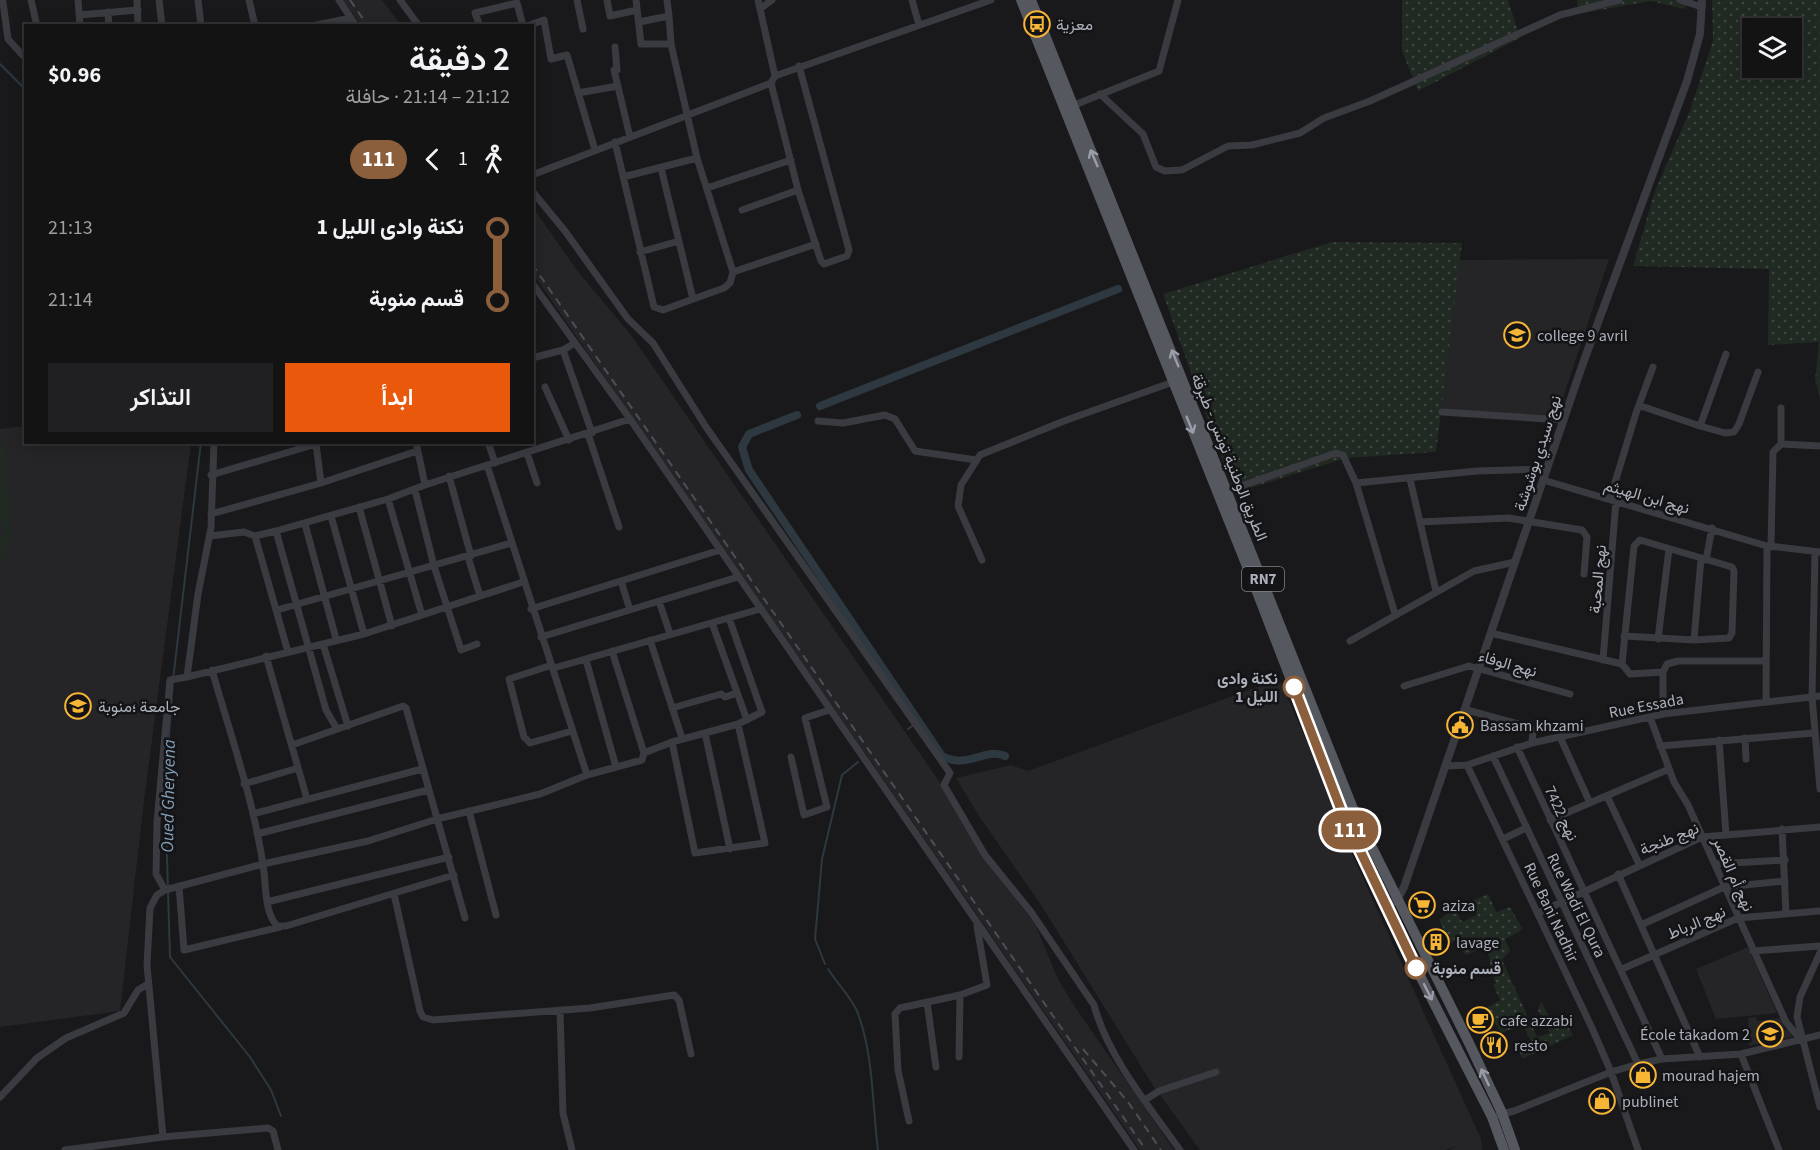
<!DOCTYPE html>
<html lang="ar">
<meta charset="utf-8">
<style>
body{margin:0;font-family:"Source Sans 3",Vazirmatn,sans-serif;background:#202022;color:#f1f3f6;direction:rtl;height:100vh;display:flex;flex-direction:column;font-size:22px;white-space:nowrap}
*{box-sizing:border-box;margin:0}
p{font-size:20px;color:#9d9ea0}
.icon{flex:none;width:33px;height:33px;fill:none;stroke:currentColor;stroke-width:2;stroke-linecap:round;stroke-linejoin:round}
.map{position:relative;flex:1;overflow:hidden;direction:ltr}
.details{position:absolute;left:24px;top:24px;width:510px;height:420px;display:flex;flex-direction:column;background:#131314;border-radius:0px;box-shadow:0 3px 15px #0003,0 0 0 2px #323234;direction:rtl}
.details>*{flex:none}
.badge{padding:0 12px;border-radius:20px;font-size:21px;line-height:39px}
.tools{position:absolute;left:1742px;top:18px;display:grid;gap:12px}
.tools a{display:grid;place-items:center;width:60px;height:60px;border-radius:0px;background:#131314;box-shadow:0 3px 15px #0003,0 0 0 2px #323234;font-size:30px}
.map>.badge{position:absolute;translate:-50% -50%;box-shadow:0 0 0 3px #fff}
.legs{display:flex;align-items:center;gap:9px;height:66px;padding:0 24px;font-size:20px}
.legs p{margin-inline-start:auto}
.head{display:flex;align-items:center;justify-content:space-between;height:102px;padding:0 24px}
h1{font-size:33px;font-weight:600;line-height:45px}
.cta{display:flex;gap:12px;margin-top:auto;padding:12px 24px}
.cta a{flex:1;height:69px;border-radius:0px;background:#ea580c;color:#fff;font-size:24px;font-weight:600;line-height:69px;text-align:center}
.cta a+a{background:#202022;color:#f1f3f6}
ul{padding:0 24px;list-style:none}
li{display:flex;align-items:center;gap:21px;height:72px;font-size:22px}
li i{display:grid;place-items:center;width:9px;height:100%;margin:0 8px;background:currentColor}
li i::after{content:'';width:15px;height:15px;margin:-8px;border:4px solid;border-radius:50%;background:#131314}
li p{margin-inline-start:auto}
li:first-child i{background:linear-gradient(#0000 50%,currentColor 0)}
li:last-child i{background:linear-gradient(currentColor 50%,#0000 0)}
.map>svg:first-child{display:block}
.built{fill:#252528}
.grass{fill:url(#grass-dots);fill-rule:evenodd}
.park{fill:#202922}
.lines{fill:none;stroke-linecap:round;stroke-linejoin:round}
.stream{stroke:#2e3840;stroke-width:2}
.canal{stroke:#2e3840;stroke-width:8}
.minor{stroke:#3a3b40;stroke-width:7}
.tertiary{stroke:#3a3b40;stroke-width:8}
.primary{stroke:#56585f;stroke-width:10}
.rail{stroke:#4d4f55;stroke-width:2;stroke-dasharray:8 6;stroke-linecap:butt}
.oneway{stroke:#9a9ea9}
.line-1-casing{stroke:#fff;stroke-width:14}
.line-1{stroke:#8b5e3c;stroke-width:9}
.stop-1-dot{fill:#fff;stroke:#8b5e3c;stroke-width:3}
.labels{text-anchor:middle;stroke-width:5;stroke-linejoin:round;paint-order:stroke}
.shield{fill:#141416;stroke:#7e818a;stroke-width:1.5}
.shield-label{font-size:15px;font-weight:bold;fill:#abb0bb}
.poi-label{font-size:16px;fill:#abb0bb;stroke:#141416;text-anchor:start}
.street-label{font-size:16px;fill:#abb0bb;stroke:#141416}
.stop-label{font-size:16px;font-weight:bold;fill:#abb0bb;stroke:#141416;text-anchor:end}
.water-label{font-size:18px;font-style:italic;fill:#819eb6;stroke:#141416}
</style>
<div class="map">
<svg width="1820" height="1150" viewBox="0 0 1820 1150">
<defs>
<pattern id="grass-dots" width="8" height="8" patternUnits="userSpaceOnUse" patternTransform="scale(1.5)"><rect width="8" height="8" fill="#202922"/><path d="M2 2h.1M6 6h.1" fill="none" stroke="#3e4640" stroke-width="1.8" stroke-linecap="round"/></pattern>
</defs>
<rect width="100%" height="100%" fill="#19191b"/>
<path class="built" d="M343,0H382L401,25H361Z
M532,206L576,269L631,335L941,784L984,856L1035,924L1057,977L1073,1004L1174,1150H1140L533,274Z
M1609,259L1556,419L1439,410L1459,260Z
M25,426L26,442L191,443L144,801L120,1011L0,1027V429Z
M1279,679L1338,811L1321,817L1334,814L1481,1139L1482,1150H1449L1457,1146L1445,1150H1200L1152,1084L1041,905L979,816L956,778L1011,765L1028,771Z
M1748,947L1777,1013L1716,1019L1696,969Z
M1756,1017L1757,1021L1781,1018L1785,1031L1790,1029L1792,1037L1749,1046L1748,1018Z"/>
<path class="grass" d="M1402,0H1508L1520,38L1418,91L1402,51Z
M1577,0H1690L1684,9L1651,1L1578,14Z
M1712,0H1820V398L1815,380L1819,342L1768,345L1769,269L1633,266L1655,191L1689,113L1713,41ZM1791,28V68H1752V28Z
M1332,242L1462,243L1436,452L1346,458L1234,493L1163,294Z
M1488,894L1496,912L1510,907L1522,928L1519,932L1505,939L1510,951L1502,960L1537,1037L1550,1033L1538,1010L1541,1001L1552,1023L1563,1019L1573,1035L1522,1059L1518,1046L1531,1041L1523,1025L1501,1033L1486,1008L1500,1000L1493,985L1496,983C1490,971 1491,960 1486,947L1465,955L1457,939L1446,945L1439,933L1444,930L1439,920L1451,910L1457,913L1462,922L1477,915L1473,906L1474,900Z"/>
<path class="park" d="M4,443L12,539L0,562V537L7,528L0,523V444Z"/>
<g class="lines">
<path class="stream" d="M0,64L26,90
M201,442L173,680L165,792L170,957L250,1057L271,1090L281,1116
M908,729L919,721
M825,964L815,939L822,859L842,775L858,762
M828,969C836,982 851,997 857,1011C874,1055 872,1104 878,1150"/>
<path class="canal" d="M820,406L1118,289
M797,415L749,434L742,447L749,470L942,756C967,770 985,747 1005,756"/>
<path class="minor" d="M31,0L37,26
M78,0L80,26
M137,0L138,26
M159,0L162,26
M198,0L201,26
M249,0L255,26
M339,0L356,26
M400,0L419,26
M577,0L583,29
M607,0L610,16L637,10
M758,0L775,76
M912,0L919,25
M1680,0L1702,7
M3,2L8,39L26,59
M760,9L772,0
M108,12L109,26
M79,15L138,10
M669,16L671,44
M639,22L669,16L667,0
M312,26L351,18
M480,26L475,13L517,3L523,26
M527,26L544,20L551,59L567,55L595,150
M615,47L617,70H614L630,137
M771,83L798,190L821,261L824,264L847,256L849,250L799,66
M578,93L618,86
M1100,94L1143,134L1156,167L1165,171L1182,170L1228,146L1252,145L1300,133L1324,118L1370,101L1560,15L1619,0
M1072,106L1159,71L1178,0
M615,142L654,307L663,310L724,288L730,283L733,272L697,158L671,44H641L636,0
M661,168L693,299
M532,175L771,83L775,76L991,0
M623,177L697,158
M707,188L791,160
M532,191L565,231L628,319L653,343L706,427L950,773L944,785L985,855L1031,912L1094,1005C1107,1055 1150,1108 1180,1150
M742,210L798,190
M640,252L679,241
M733,272L816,244
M532,283L630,419L1134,1150
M563,350L592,433
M532,358L563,350L575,343
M545,387L569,440
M1641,406L1700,426L1726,354
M1442,412L1563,420
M818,421L843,423L885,415L895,419L915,451L976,460
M1700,426L1725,433L1734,432L1739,424L1758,372
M588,434L619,527
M416,442L425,485L630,419
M488,442L495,463
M1781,444L1820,446
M527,453L537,483
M487,465L587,775
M211,475L316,444L321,483
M449,476L471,556
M1410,479L1436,591
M1543,480L1767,546L1766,701
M1356,483L1477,471L1547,469
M415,490L434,566L461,650L477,644
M1227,491L1336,453L1343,455L1356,483L1395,614
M388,499L422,615
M1610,499L1636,413L1653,367
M359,507L392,626
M211,514L321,483L417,451
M331,516L364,634
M1420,522L1508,518L1582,530L1587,537L1584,574
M305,524L336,639
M276,531L326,710L337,729
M210,536L244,532L255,536L276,531L388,499L425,485
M255,536L288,652
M1769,546L1820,552
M1771,547L1773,452L1781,444V408
M1815,552L1812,697L1820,789
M468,557L480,596
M982,560L958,506L961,485L980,455L1064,421L1173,382
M1706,560L1712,528
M621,581L630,610
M659,601L670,634
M531,609L720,550
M277,610L511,543
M729,618L762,712L738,724L672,742L695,853L765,843L738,724
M712,623L747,720
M1491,633L1622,664
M1624,636L1694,640L1729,638L1732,633L1734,571L1732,567L1640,540L1634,546L1622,664L1630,674L1663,672
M541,637L738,577
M1658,639L1669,549
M650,640L682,738
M1694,640L1701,559
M1350,641L1474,571L1515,562
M323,644L348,726
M266,656L307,799
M586,660L616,767
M1603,660L1616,501
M552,665L509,679L524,737L530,743L572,731
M554,668L760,609
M212,670C231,737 255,804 264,872C266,889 265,913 277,926H286L454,875
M187,677L364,634L523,582
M1404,686L1469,666L1570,694
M672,708L721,694L725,697L737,693
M1467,710L1529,727L1533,731L1532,743
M1663,714V672L1667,664L1678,661H1764
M1650,717L1674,782L1688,805L1786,1022L1800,1039
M705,733L730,849
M1560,737L1590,803
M1745,738L1746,759
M1719,740L1726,834
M292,745L403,706L406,708L465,918
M1660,746L1814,733
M1517,747L1662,1059
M644,753L672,742
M1493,756L1638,1064
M791,757L804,815L827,807L805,718L829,710
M1467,765L1592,1028L1611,1072L1638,1150
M1446,766L1467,765L1532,743L1663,714L1820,696
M244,784L298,768
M1607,796L1639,864
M469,811L496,915
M253,814L422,769
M1550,820L1669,769
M1782,829L1786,914
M257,834L428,790
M1503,839L1526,828
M1715,864L1785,860
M1618,874L1700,1057
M179,886L184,950L280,927
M165,890L156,874L157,822L170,680L187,677L198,594L211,528L214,442
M394,894L420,1011L423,1017L433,1020L590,1008L674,995L679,1000L691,1054
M267,902L449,857
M1538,913L1702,837L1820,827
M1641,925L1724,887L1785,881
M1753,951L1820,946
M1820,953L1800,997L1797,1017L1820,1107
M1622,969L1738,918L1820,911
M927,1002L936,1067
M560,1010L563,1113L572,1150
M1741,1054L1779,1150
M959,1057L960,995
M0,1097L37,1058L66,1038L124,1013L138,990L148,984
M1145,1100L1159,1091L1216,1072
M1499,1115L1514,1111L1611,1072L1638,1064L1662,1059L1741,1054L1820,1035
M909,1121L898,1070L895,1014L900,1008L960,995L987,985L977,926
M163,1137L147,965L150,908L157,895L165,890L263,864L368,841L437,819L540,794L587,775L642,760L644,753L612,651
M65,1150L163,1137L268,1128L273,1131L278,1150"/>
<path class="tertiary" d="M1385,907L1397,900L1404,887L1582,366L1687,81L1700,34L1702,0"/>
<path class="primary" d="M1021,0L1252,579L1343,815L1385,907L1492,1117L1504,1150
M1031,0L1354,811L1469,1043L1502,1113L1515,1150"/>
<path class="rail" d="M350,0L368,26
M532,264L1146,1150
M1083,1049L1128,1102L1161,1150"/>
</g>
<defs><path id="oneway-shaft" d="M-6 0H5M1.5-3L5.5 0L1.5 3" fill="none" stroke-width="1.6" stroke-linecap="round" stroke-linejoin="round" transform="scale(1.5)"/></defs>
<g class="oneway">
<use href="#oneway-shaft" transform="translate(1094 158) rotate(-113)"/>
<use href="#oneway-shaft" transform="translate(1175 358) rotate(-112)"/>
<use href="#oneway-shaft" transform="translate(1190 425) rotate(68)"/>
<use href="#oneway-shaft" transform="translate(1428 992) rotate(63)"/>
<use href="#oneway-shaft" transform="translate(1485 1077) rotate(-115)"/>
</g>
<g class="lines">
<g class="line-1-casing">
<path id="line-1" d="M1294,687L1343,815L1416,968"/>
</g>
<use href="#line-1" class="line-1"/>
</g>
<defs>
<g id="bus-ring" transform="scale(1.35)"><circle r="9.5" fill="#141416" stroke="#f7b535" stroke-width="1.5"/><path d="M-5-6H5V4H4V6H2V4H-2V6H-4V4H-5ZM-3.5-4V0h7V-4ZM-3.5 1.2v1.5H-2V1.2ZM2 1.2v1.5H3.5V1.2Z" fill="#f7b535"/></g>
<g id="university-ring" transform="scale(1.35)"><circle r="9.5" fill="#141416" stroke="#f7b535" stroke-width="1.5"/><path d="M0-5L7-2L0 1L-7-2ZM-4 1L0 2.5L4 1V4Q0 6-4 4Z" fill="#f7b535"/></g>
<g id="civic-ring" transform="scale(1.35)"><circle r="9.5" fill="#141416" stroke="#f7b535" stroke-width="1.5"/><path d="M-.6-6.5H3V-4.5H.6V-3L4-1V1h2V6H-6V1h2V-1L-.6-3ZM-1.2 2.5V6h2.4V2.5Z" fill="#f7b535"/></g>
<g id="supermarket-ring" transform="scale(1.35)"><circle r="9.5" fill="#141416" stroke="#f7b535" stroke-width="1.5"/><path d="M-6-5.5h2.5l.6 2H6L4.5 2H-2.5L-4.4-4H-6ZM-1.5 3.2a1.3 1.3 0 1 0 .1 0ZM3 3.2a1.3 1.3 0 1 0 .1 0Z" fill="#f7b535"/></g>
<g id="building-ring" transform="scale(1.35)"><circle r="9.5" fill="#141416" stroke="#f7b535" stroke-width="1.5"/><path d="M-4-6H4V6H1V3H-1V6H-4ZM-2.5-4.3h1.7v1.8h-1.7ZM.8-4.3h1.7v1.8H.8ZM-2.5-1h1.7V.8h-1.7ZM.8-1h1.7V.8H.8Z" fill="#f7b535"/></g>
<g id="cafe-ring" transform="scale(1.35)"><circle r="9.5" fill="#141416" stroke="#f7b535" stroke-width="1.5"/><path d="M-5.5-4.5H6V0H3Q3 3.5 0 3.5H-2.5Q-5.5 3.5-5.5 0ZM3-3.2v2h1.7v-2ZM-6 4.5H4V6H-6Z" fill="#f7b535"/></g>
<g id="school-ring" transform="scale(1.35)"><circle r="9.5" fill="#141416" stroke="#f7b535" stroke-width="1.5"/><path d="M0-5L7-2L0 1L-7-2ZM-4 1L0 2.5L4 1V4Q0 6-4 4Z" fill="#f7b535"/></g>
<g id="restaurant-ring" transform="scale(1.35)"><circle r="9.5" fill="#141416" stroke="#f7b535" stroke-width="1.5"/><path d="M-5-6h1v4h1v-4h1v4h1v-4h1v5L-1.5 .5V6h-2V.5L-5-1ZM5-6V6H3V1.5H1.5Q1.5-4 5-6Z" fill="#f7b535"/></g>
<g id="shop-ring" transform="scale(1.35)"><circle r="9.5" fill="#141416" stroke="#f7b535" stroke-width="1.5"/><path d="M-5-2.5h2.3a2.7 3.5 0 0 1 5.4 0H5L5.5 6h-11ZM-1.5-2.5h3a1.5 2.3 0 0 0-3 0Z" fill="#f7b535"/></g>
</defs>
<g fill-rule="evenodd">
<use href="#bus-ring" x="1037" y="24"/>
<use href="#university-ring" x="1517" y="335"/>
<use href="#university-ring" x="78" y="706"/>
<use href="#civic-ring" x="1460" y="725"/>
<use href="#supermarket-ring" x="1422" y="905"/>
<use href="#building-ring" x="1436" y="942"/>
<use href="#cafe-ring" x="1480" y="1020"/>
<use href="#school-ring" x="1770" y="1034"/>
<use href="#restaurant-ring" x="1494" y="1045"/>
<use href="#shop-ring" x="1643" y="1075"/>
<use href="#shop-ring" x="1602" y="1101"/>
</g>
<g class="stop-1-dot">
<circle cx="1294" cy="687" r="10"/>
<circle cx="1416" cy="968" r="10"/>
</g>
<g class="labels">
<rect class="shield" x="1242" y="567" width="42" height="24" rx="4.5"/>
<g class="shield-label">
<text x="1263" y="584">RN7</text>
</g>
<g class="poi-label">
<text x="1056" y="30">معزية</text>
<text x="1537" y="341">college 9 avril</text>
<text x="98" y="712">جامعة ؛منوبة</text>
<text x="1480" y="731">Bassam khzami</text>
<text x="1442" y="911">aziza</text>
<text x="1456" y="948">lavage</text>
<text x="1500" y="1026">cafe azzabi</text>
<text x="1750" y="1040" text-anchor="end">École takadom 2</text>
<text x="1514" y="1051">resto</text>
<text x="1662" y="1081">mourad hajem</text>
<text x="1622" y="1107">publinet</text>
</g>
<g class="street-label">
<text transform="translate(1537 453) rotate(-72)" y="6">نهج سيدي بوشوشة</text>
<text transform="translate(1230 457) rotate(68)" y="6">الطريق الوطنية تونس - طبرقة</text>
<text transform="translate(1647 496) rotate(16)" y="6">نهج ابن الهيثم</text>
<text transform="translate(1597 579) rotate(-85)" y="6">نهج المحبة</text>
<text transform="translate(1508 663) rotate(16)" y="6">نهج الوفاء</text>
<text transform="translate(1646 705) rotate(-11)" y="6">Rue Essada</text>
<text transform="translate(1562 813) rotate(65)" y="6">نهج 7422</text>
<text transform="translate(1669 838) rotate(-22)" y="6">نهج طنجة</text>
<text transform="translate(1734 874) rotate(66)" y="6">نهج أم القصر</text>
<text transform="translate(1577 905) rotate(64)" y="6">Rue Wadi El Qura</text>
<text transform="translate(1552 912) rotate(65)" y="6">Rue Bani Nadhir</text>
<text transform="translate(1696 922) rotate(-23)" y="6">نهج الرباط</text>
</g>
<g class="stop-label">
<text x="1278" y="684">نكنة وادى<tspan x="1278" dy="18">الليل 1</tspan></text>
<text x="1432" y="974" text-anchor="start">قسم منوبة</text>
</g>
<g class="water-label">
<text transform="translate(168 796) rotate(-89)" y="6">Oued Gheryena</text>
</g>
</g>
</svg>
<div class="tools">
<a><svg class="icon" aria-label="layers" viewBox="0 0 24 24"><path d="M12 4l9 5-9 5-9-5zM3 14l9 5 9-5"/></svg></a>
</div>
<b class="badge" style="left:1350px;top:830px;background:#8b5e3c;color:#fff">111</b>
<section class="details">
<div class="head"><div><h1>2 دقيقة</h1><p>21:12 – 21:14 · حافلة</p></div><b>$0.96</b></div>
<div class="legs"><svg class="icon" aria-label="walk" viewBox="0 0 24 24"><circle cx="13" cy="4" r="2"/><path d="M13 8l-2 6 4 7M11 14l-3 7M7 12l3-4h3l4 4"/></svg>1<svg class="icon" aria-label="back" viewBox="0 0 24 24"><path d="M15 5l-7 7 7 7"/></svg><b class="badge" style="background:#8b5e3c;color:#fff">111</b></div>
<ul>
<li><i style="color:#8b5e3c"></i><b>نكنة وادى الليل 1</b><p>21:13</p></li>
<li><i style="color:#8b5e3c"></i><b>قسم منوبة</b><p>21:14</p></li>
</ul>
<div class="cta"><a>ابدأ</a><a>التذاكر</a></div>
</section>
</div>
